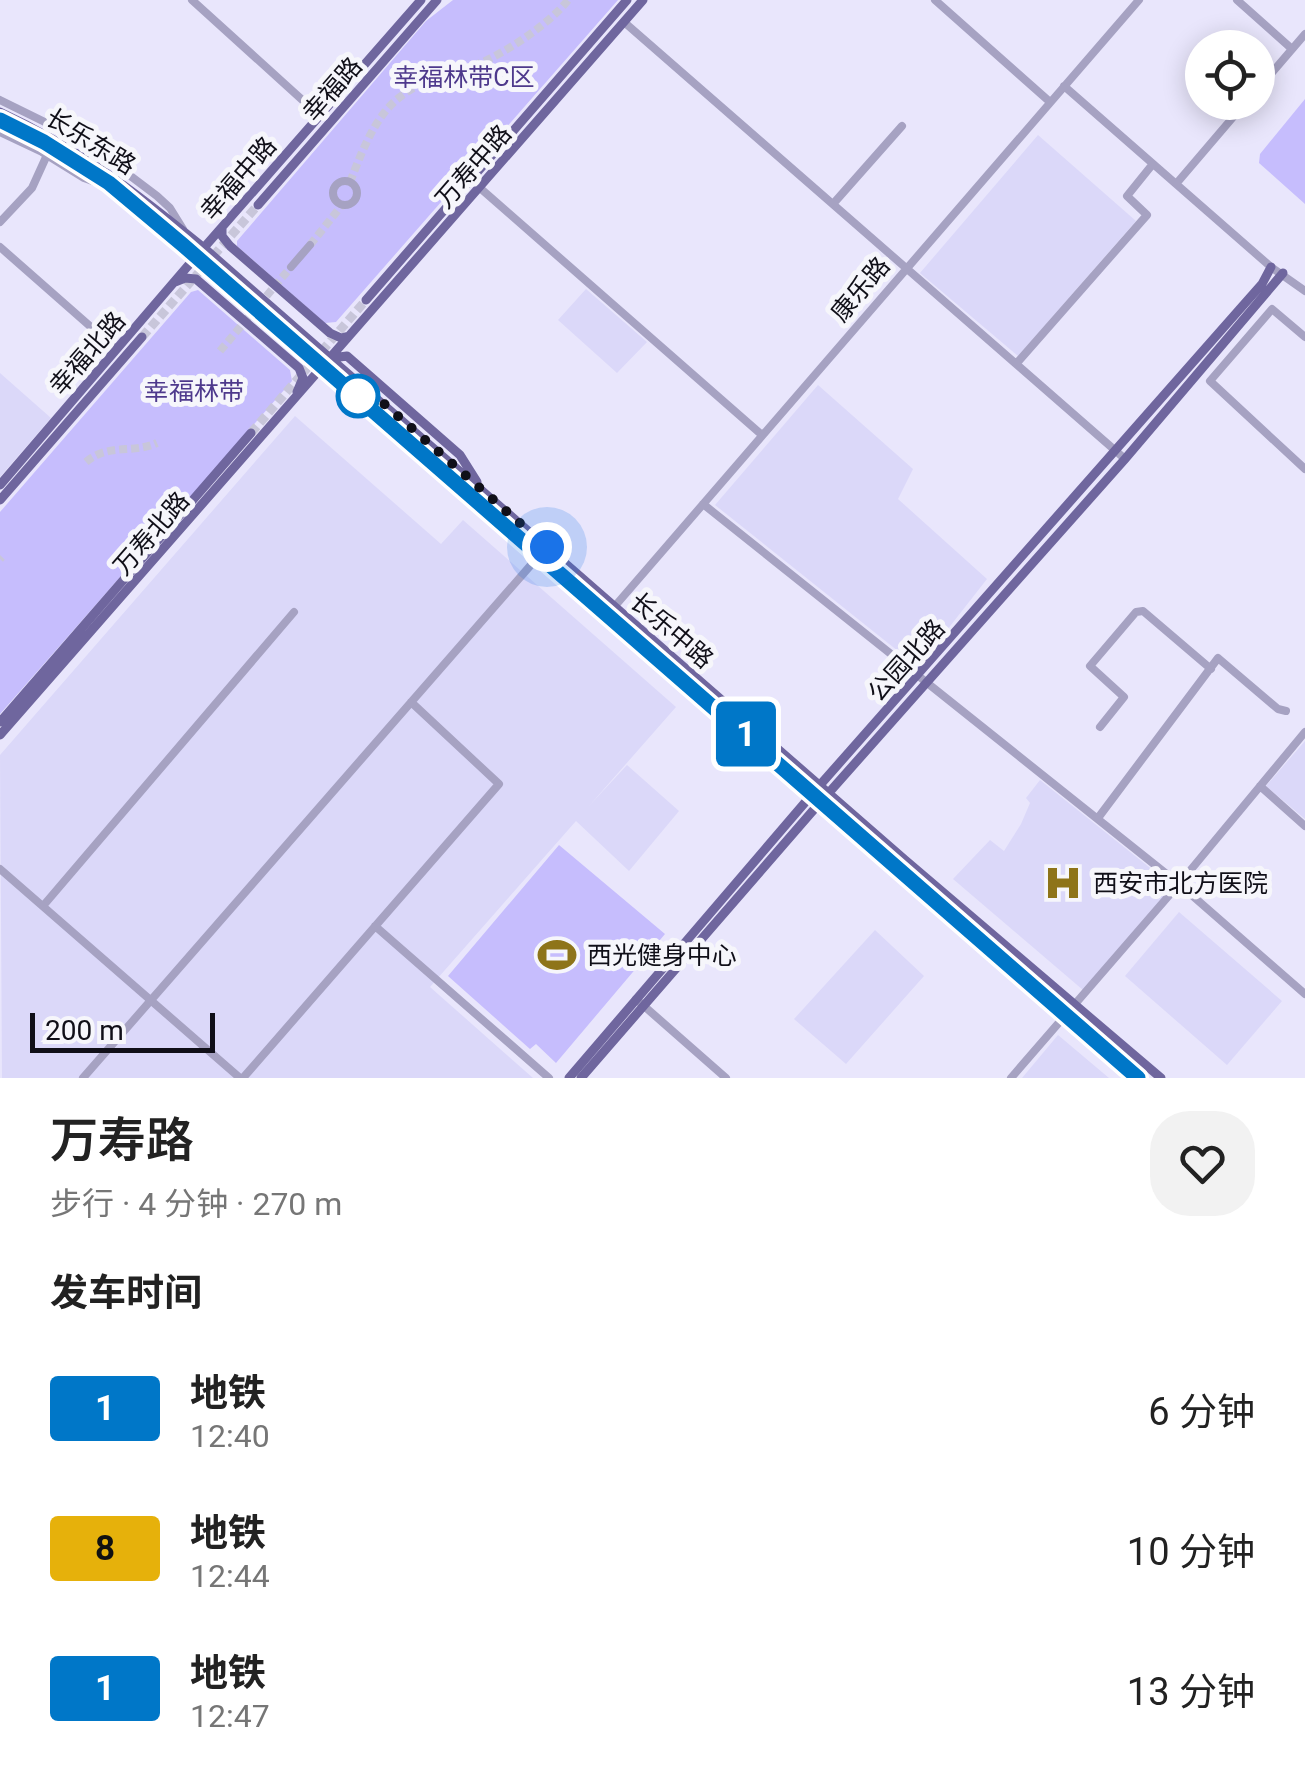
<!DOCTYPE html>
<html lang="zh">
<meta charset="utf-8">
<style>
body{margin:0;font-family:Roboto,"Noto Sans SC",sans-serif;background:#f2f2f2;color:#222;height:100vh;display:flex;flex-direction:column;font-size:38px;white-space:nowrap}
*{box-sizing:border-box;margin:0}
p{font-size:32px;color:#767676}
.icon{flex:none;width:55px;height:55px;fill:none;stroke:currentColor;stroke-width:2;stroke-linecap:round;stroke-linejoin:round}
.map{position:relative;height:1078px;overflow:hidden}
.sheet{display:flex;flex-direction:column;background:#fff;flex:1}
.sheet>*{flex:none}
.badge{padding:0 20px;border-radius:8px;font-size:35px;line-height:65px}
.controls{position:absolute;left:1185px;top:30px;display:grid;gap:20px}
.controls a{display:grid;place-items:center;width:90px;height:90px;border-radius:50%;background:#fff;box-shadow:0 5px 25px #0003;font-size:50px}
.scale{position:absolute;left:30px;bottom:25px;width:185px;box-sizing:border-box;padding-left:10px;border:5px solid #100f18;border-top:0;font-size:28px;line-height:35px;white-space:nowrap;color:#100f18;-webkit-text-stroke:8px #f6f6fb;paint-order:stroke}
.you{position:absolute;width:50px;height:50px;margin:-25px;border:8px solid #fff;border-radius:50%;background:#1a73e8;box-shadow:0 0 0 15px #1a73e833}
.map>.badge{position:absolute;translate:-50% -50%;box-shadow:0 0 0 5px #fff}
h2{padding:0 50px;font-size:38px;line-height:90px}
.round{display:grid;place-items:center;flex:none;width:105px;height:105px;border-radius:40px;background:#f2f2f2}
.head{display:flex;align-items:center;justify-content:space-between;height:170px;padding:0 50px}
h1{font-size:48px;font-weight:600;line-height:75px}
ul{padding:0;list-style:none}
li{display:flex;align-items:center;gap:30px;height:140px;padding:0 50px}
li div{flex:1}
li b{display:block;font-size:38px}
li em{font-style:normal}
li .badge{min-width:110px;font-weight:700;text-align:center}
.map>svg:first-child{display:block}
.built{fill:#dbd8f9}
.green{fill:#c6bdfd}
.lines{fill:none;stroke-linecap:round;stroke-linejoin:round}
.minor-tunnel{stroke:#c8c6da;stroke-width:8;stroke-dasharray:8 4;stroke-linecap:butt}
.major-tunnel{stroke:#c8c6da;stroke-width:9;stroke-dasharray:9 4.5;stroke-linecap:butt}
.minor{stroke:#a6a2c2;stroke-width:8}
.major{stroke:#6f669e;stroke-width:9}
.line-casing{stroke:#fff;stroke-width:22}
.line{stroke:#0077c8;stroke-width:15}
.walk{stroke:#100f18;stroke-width:10;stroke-dasharray:0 18}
.stop-dot{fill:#fff;stroke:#0077c8;stroke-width:5}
.labels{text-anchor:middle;stroke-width:10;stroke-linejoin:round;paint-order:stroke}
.park-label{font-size:25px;fill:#4e398c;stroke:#f6f6fb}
.street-label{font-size:25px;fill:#100f18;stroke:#f6f6fb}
.poi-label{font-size:25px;fill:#100f18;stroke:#f6f6fb;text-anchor:start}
</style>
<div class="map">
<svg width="1305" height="1078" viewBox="0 0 1305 1078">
<rect width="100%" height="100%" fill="#e9e6fc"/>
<path class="built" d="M1038,135L1136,221L1018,356L920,273Z
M586,289L647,342L617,373L558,320Z
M0,373L51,418L0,477Z
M818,385L913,469L898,499L987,579L918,667L715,505Z
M295,416L441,544L463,520L676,707L589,806L627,765L679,811L629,871L576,821L430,987L533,1078H2L0,755Z
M1305,741V819L1266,786Z
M1040,780L1174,887L1083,990L953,879L990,840L1004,851L1021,824L1030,803L1026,798Z
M1179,912L1282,1001L1227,1065L1125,976Z
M875,930L924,976L846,1064L794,1019Z
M1058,1035L1109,1078H1022Z"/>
<path class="green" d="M453,0H618L336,322L325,323L237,246V241L426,21Z
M1305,99V204L1259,163L1260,154Z
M198,290L290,370L292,381L0,714V512L191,292Z
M559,845L665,934L556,1063L536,1044L530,1049L448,976Z"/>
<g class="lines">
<path class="minor-tunnel" d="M350,182C361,154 373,121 395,101C419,80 445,76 473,66C501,56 550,24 568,0
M310,245L342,205
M220,351L291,267
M86,462C108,443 133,454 157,443
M0,559L2,557"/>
<path class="major-tunnel" d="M142,337L258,205
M251,433L366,300"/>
<path class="minor" d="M192,0L320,116
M935,0L1050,102
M1237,0L1292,49
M624,22L1125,459
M1064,86L1271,267L1305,291
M1258,89L1305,34
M0,100L59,129L108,159L157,196L170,208L183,229
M0,132L42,152L84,178L98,183
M333 193a12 12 0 1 1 24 0a12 12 0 1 1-24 0Z
M1176,184L1246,102
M480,188L762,435
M833,204L902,126
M0,222L32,188L47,155
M0,247L116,349
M291,267L310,245
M1305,337L1272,309L1210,381L1305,469
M1016,364L1147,215L1127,196L1152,165
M703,504L1179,884L1305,994
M615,606L1139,0
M1100,727L1124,697L1090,666L1136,612L1143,611L1211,669
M1260,786L1305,826
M1098,818L1218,658L1278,709L1286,711
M0,869L240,1078
M43,906L294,612
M375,926L549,1078
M636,999L726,1078
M83,1078L537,558
M243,1078L499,784L411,702
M1011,1078L1179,884L1305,732"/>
<path class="major" d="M0,112C80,149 136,193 204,248L905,860L1161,1078
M0,121L65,155L134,208L1134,1078
M258,205L437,0
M222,228V236L230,246L330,333L341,338L349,336
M175,282L185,278L196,279L299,368L303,378L297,392
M366,300L627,0
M332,358L347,356L460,455L477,482
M0,485L187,267L421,0
M0,500L142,337
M0,722L251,433
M0,735L643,0
M569,1078L820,785L1239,310L1262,284L1271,267
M581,1078L810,814L1125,459L1283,273"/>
</g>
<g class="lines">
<g class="line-casing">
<path id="line" d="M0,120L44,142L109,183L183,245L1138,1078"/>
</g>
<use href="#line" class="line"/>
<path class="walk" d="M358,396L366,388L547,547"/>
</g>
<defs>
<g id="hospital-bare" transform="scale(3)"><path d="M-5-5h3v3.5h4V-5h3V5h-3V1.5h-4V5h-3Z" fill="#8e7419" stroke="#f6f6fb" stroke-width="2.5" paint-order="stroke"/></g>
<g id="stadium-bare" transform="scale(3)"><path d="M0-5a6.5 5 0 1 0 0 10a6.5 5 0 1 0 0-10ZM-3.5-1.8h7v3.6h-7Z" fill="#8e7419" stroke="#f6f6fb" stroke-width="2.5" paint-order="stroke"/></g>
</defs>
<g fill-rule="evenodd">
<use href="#hospital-bare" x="1063" y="883"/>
<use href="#stadium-bare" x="557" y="955"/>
</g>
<circle class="stop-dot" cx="358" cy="396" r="20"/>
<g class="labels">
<g class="park-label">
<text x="464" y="86">幸福林带C区</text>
<text x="194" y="400">幸福林带</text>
</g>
<g class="street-label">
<text transform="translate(332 89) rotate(-49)" y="9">幸福路</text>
<text transform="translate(91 141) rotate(32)" y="9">长乐东路</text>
<text transform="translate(473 166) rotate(-49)" y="9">万寿中路</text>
<text transform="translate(238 178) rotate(-49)" y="9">幸福中路</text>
<text transform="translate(860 289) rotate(-50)" y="9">康乐路</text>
<text transform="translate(87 353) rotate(-49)" y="9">幸福北路</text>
<text transform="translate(151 533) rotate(-49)" y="9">万寿北路</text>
<text transform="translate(672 630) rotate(41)" y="9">长乐中路</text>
<text transform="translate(906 660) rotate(-48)" y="9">公园北路</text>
</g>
<g class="poi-label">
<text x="1093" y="892">西安市北方医院</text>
<text x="587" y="964">西光健身中心</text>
</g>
</g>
</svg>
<div class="controls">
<a><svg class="icon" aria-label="locate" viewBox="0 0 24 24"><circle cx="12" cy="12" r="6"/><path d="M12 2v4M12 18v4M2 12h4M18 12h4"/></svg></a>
</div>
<div class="scale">200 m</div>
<div class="you" style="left:547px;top:547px"></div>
<b class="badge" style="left:746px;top:734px;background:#0077c8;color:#fff">1</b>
</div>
<section class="sheet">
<div class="head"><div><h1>万寿路</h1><p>步行 · 4 分钟 · 270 m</p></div><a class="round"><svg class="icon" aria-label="heart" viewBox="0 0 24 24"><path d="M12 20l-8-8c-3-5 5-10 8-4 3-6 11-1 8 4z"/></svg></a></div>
<h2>发车时间</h2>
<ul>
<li><span class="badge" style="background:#0077c8;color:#fff">1</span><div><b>地铁</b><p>12:40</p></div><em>6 分钟</em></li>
<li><span class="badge" style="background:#e6b10b;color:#111">8</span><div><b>地铁</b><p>12:44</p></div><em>10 分钟</em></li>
<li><span class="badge" style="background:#0077c8;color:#fff">1</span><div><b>地铁</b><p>12:47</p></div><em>13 分钟</em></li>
</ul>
</section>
